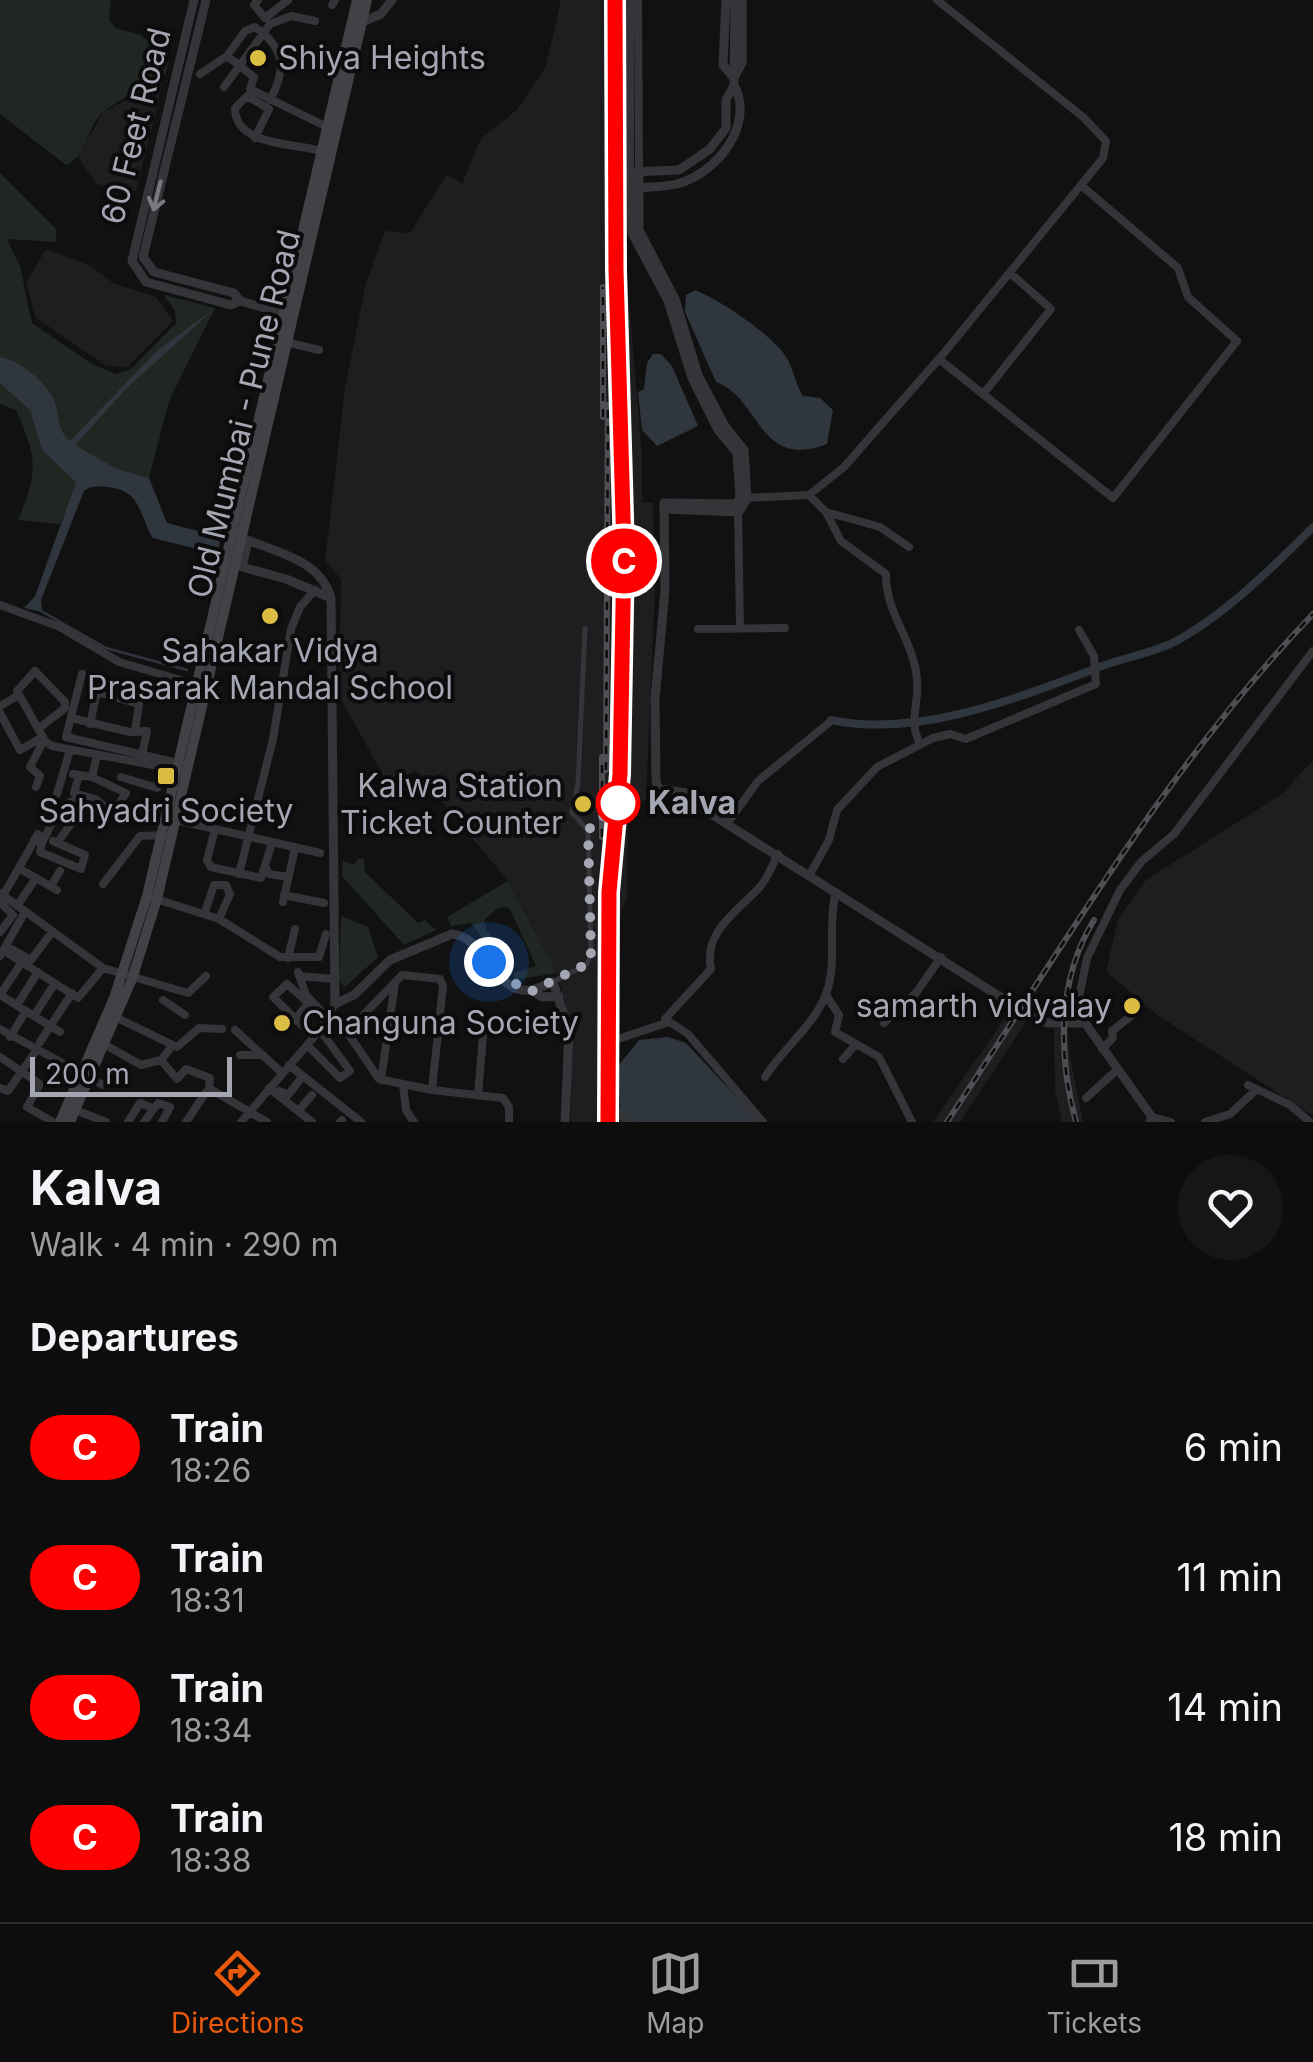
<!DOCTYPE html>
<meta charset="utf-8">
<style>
body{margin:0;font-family:Inter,sans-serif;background:#161617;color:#f1f3f6;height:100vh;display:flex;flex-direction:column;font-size:38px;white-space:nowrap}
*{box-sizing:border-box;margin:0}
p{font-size:32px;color:#9a9c9e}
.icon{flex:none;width:55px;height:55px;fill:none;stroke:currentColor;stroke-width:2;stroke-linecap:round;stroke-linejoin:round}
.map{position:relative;height:1122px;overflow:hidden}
.side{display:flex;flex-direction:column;background:#0d0d0e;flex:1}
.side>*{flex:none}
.badge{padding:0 20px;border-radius:32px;font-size:35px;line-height:65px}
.scale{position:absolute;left:30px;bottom:25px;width:202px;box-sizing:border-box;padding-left:10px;border:5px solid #a4a6b1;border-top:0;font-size:28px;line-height:35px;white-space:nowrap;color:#a4a6b1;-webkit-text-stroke:8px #0c0c0d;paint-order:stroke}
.you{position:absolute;width:50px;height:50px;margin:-25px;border:8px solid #fff;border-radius:50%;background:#1a73e8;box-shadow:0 0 0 15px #1a73e833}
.map>.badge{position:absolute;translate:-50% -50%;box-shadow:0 0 0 5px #fff}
h2{padding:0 30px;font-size:38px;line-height:90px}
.round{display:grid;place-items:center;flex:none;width:105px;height:105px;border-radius:52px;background:#161617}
.overview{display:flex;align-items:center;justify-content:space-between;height:170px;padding:0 30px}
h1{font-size:48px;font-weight:700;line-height:75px}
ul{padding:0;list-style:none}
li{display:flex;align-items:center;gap:30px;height:130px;padding:0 30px}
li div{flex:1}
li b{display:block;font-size:38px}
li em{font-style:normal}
li .badge{min-width:110px;font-weight:700;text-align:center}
.tabs{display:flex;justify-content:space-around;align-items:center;height:140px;border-top:2px solid #2d2d2e;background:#0d0d0e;font-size:28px;color:#9a9c9e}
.tabs a{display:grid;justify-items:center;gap:5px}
.tabs .on{color:#ea580c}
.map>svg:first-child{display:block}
.built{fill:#1e1d1f}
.green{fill:#202621}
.water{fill:#30363d}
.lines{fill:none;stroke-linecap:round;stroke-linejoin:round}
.stream{stroke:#30363d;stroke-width:2.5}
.canal{stroke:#30363d;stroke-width:8}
.pedestrian{stroke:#353539;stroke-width:5}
.minor{stroke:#353539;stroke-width:8}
.tertiary{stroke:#353539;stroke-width:9}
.secondary{stroke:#414146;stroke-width:10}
.rail-casing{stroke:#4e4e53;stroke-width:6}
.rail{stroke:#0c0c0d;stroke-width:2.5;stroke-dasharray:8;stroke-linecap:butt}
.oneway{stroke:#787981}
.line-casing{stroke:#fff;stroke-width:22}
.line{stroke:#f00;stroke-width:15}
.walk{stroke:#a4a6b1;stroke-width:10;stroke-dasharray:0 18}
.poi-dot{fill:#dabd42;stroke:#0c0c0d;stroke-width:4}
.stop-dot{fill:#fff;stroke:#f00;stroke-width:5}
.labels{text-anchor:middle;stroke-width:8;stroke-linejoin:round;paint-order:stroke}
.poi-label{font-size:32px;fill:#a4a6b1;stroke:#0c0c0d;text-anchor:start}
.street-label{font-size:32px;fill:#a4a6b1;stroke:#0c0c0d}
.stop-label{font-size:32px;font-weight:bold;fill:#a4a6b1;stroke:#0c0c0d;text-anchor:start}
</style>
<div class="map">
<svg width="1313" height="1122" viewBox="0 0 1313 1122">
<rect width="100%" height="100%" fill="#111112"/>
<path class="built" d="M561,0H625L626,269L642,455V502L653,503L655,591L646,800L628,804L627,898L618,920V1122H571V1024L557,973L508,881L416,771L387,782L339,696L341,579L325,561L345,388L366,283L385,231L410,233L447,174L462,184L481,138L517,110L546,66Z
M152,76L164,78L136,191L96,184L78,157L103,112L128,99Z
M46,249L91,266L113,283L156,297L173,321L128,367L106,366L35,317L26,283Z
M1313,760V1116L1156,1014L1106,971L1119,917L1146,880L1282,794Z
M1010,1011L1027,1020L960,1122H933Z
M1068,1027L1069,1051L1083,1122H1062L1055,1090L1054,1028Z"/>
<path class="green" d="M0,0H111L109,19L115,28L141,35L169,62L164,78L152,77C137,91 114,103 102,113C86,128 88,156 66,165L0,114Z
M0,173L56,229V242L7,239L20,266L32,323L92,364L116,374L131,369L176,323L175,311L164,295L215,308L169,401L149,478L116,468L106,486L75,489L60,524L18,520C39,471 37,458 16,410L0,404Z
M358,858L364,859L365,872L418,923L425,920L436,930L404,945L342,876L343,861L354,865Z
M508,881L557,973L513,980L515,973L536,966L509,907L498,908L484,920L487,931L513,962L505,969L471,923L451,926L447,917Z
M341,916L368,927L378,957L345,987L339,981Z"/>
<path class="water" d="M695,290C720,300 775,336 788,360C794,372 796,385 803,396L820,398L833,410L827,444C758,471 761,398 716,382L685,312L686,295Z
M215,308L127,388L75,445L115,468L149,478L167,523L221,537L217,554L153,538C138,514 142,490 107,487C97,486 92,485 84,491L41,600L42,612L24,608L35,596L76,482L42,450L30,410L0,383V357C19,360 41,378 52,396C61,411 55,429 70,441L158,350Z
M653,354H661L672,366L698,426L657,446L642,430L638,392L644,389L647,363Z
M668,1037L686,1043L760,1122H633L620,1110L618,1066L639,1040Z"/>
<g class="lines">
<path class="stream" d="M41,611L106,648L187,670"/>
<path class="canal" d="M831,720C920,739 1022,696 1105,665C1129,656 1155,653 1178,640C1228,612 1273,567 1313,527"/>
<path class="pedestrian" d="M553,982L587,964L591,953L588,830L572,813L578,783L585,628"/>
<path class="minor" d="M258,0L254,5L265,18L288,0
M638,0L639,172
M332,5L335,0
M227,56L254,77L250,89L327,127
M200,74L227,56L245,31L255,27C285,48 287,69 270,100
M224,87L270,24L291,16L315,21
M255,138L269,109L247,96L235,108C235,146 293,143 322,151
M630,172V0
M290,343L319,350
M939,359L1113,498L1237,341L1188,297L1178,268L1082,186
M984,393L1051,309L1010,273
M809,495L826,512L880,527L909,547
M745,498L809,495L844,467L944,353L1103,158L1106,141L1083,117L937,0
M738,508L740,628
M826,512L841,541L886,574C885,614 916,643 917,682C919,707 908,720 920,744
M0,605L60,627L119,662L198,685
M698,629L785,628
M82,674L66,737L182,764
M0,706L19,695
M0,713L20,750L43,737
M71,718L130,732L147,731L142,755
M90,724L97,692L139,704L135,731
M38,729L65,708V702L35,671L17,691L45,741L52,746L185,771
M73,774L92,777L97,755
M79,775L74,793L95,799L113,813L126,793L92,777
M121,777L157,788L159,767
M36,787L40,776L30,767L44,740
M57,794L70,750
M171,819L320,853
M727,824L758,781L831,721
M215,829L207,860L211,867L261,878L272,843
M34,840L42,843L60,807L83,796L87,802L57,843
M42,843L40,852L81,869L85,855L53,841
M266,868L269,874L288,877
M239,874L273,739L291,629L300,607L315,590
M809,876L829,840L837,810L877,767L933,738L950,734L966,739L1096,684L1094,656L1079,630
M36,878L57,890
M103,884L140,836L164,835
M51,886L60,871
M0,893L103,968L188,993L206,976
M284,895L324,903
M153,898L219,919L280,957H319L326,934
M0,901L38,834
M0,902L13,915L0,932
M283,902L295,848
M17,906L36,878L20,869
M205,912L214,885H226L230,894L219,919
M6,946L31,960L52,932
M9,954L78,998L103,968
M0,956L25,912
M288,958L295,929
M298,972L306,995L328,1018
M299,976L334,979
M0,995L60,1032
M0,995L22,962
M826,995L839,1015L835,1032L879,1057L912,1122
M304,999L287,984L273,997L314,1037
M163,1000L185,1015
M17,1005L38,972
M111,1015L177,1047L199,1028L222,1029
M34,1016L55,983
M336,1016L379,1079L432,1090
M295,1020L306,1006L316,1013
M1074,1022L1087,958L1120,890L1141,862L1174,834L1313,651
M884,1023L916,993L941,957
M0,1029L103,1085L112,1079
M235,1030L282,1073
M346,1033L402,975L440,979L443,986L432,1090L503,1098L509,1107V1122
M10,1037L26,1011
M618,1039L666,1023
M40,1042L72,993
M100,1042L141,1065L161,1060L172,1046
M307,1045L340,1078L350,1071L320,1030
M1102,1049L1113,1038L1112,1031L1136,1012
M240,1055H263
M0,1057L40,1084L27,1107L53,1122
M843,1059L856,1044
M161,1060L177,1079L186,1069L210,1078L209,1090
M289,1065L361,1122
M765,1077C783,1048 814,1026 826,994C838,961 827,926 836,892
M381,1080L395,983
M403,1085L406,1110L414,1122
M1248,1085L1290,1105L1310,1122
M0,1088L8,1091L36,1051
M269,1088L312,1122
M279,1091L288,1095L303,1076
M478,1095L483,1036
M1086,1098L1118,1069
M70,1108L106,1122
M298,1111L312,1095
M617,1112L628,1122
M1152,1117L1171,1122
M128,1122L140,1103L152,1108
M144,1122L158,1103L170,1107L162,1122
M186,1122L206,1092L212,1090L267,1122
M241,1122L320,1030L335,1004
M340,1122L342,1120
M763,1122L688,1034L665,1019L711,969C703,933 736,912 758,889C767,880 772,866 778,854
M1205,1122L1230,1114L1255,1091"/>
<path class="tertiary" d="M194,0L132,261L146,282L231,305L240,301
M206,0L143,257L154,272L234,293L240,301L290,315
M726,0L723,65L734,78L742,63V0
M735,0L734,85L726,100V128L710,149L679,170L630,172L632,233L668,301L692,378L718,430L737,453L740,498L736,504L664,503L665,590L655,699L656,781L658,789L695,794L703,809L1021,1010
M362,22L381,14L392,0
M639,172V230L675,299L698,375L725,426L744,450L747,499L739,512L664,509
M637,188C650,187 665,187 677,184C718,173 755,124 734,85
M238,536C273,552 320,558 331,598L335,1004L354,995L390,960L452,934C485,936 494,995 531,990C535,990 547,984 553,982L569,1030L565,1122
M248,541L242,567L286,579L331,598
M533,991L542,997L559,996
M1028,1015L1048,1023H1085L1152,1117L1150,1122"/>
<path class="secondary" d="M60,1122L114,998L147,896L357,0
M70,1122L132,979L157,899L367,0"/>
<g class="rail-casing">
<path id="rail" d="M603,417V287
M606,770L608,405
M602,837V757
M608,1122L609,892L620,774L625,489L616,270L615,0
M947,1122C1062,948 1168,765 1313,614
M1076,1122C1058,1056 1057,980 1094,920"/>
</g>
<use href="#rail" class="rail"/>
</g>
<defs><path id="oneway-shaft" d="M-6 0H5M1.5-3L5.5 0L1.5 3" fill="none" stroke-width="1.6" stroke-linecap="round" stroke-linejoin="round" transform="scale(2.5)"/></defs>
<use class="oneway" href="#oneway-shaft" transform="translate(157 196) rotate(104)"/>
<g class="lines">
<g class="line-casing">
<path id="line" d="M608,1122L609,892L620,774L624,552L616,270L615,0"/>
</g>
<use href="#line" class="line"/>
<path class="walk" d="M489,962L502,978L532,991L587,964L591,953L588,830L618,803"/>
</g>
<g class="poi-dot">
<circle cx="258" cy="58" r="10"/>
<circle cx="270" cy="616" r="10"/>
<rect x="156" y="766" width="20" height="20" rx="5"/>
<circle cx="583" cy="804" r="10"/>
<circle cx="1132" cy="1006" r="10"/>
<circle cx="282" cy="1023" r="10"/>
</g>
<circle class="stop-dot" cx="618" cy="803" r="20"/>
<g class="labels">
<g class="poi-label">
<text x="278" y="69">Shiya Heights</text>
<text x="270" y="662" text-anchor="middle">Sahakar Vidya<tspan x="270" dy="37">Prasarak Mandal School</tspan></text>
<text x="563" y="797" text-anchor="end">Kalwa Station<tspan x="563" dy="37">Ticket Counter</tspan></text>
<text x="166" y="822" text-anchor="middle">Sahyadri Society</text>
<text x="1112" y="1017" text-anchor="end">samarth vidyalay</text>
<text x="302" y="1034">Changuna Society</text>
</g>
<g class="street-label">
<text transform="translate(136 126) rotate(-76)" y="11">60 Feet Road</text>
<text transform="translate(244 414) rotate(-76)" y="11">Old Mumbai - Pune Road</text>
</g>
<g class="stop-label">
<text x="648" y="814">Kalva</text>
</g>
</g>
</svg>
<div class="scale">200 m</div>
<div class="you" style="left:489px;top:962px"></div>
<b class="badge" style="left:624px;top:561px;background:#f00;color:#fff">C</b>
</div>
<section class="side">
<div class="overview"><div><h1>Kalva</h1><p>Walk · 4 min · 290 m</p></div><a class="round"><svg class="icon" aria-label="heart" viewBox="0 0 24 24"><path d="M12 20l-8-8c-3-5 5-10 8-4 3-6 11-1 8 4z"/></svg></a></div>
<h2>Departures</h2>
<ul>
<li><span class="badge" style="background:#f00;color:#fff">C</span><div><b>Train</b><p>18:26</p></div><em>6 min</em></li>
<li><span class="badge" style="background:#f00;color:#fff">C</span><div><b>Train</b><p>18:31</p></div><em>11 min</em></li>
<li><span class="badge" style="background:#f00;color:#fff">C</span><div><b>Train</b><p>18:34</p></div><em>14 min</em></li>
<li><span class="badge" style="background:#f00;color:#fff">C</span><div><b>Train</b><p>18:38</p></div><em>18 min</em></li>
</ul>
</section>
<nav class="tabs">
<a class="on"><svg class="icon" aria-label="directions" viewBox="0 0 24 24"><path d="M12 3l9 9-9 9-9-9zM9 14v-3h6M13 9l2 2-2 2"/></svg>Directions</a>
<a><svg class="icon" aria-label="map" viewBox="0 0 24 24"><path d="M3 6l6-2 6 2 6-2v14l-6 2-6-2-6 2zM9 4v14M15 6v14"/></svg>Map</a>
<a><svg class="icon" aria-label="tickets" viewBox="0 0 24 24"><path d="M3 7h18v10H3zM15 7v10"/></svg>Tickets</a>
</nav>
